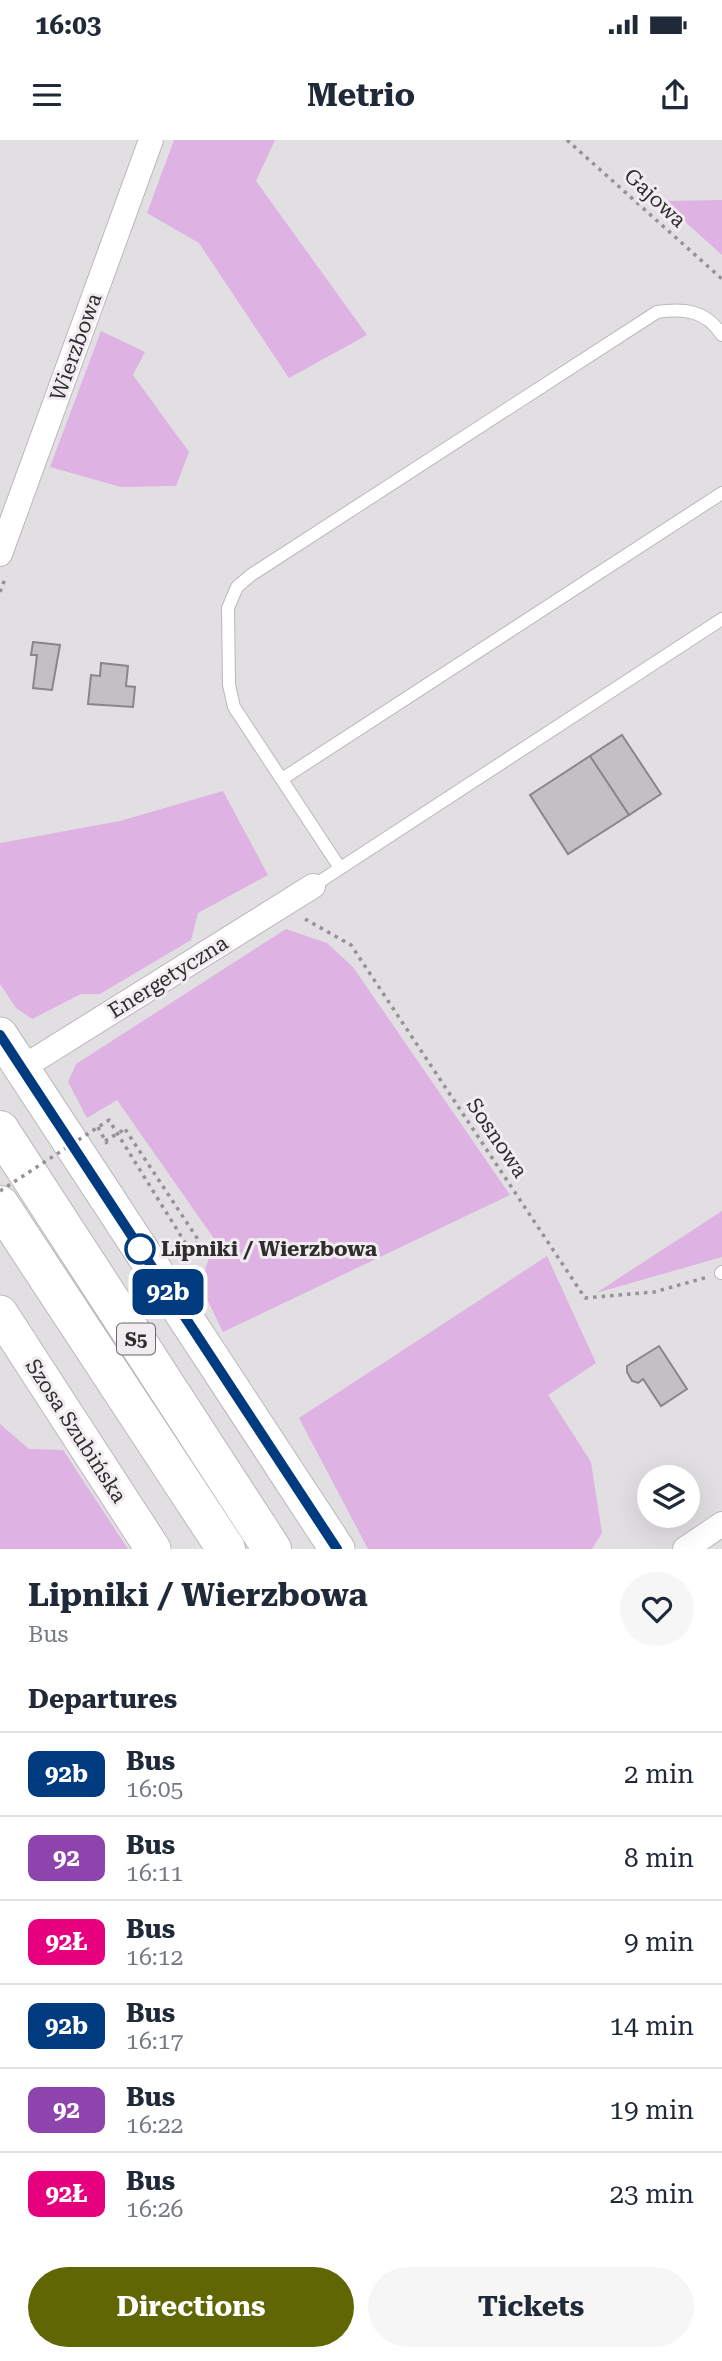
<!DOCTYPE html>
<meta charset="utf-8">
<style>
body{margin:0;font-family:"Roboto Serif",serif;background:#f6f6f7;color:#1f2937;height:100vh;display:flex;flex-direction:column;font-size:26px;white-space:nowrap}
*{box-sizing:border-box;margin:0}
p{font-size:23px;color:#747a83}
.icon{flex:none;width:38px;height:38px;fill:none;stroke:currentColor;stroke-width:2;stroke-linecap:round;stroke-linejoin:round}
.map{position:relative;height:1409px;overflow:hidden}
.panel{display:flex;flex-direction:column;background:#fff;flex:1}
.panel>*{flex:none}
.badge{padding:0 14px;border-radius:10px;font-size:24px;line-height:46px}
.fabs{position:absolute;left:637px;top:1325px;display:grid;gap:14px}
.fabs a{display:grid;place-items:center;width:63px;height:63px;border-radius:50%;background:#fff;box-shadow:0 7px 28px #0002;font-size:35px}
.map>.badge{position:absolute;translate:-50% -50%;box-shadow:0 0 0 4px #fff}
h2{padding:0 28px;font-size:26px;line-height:63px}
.round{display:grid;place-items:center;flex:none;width:74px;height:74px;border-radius:37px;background:#f6f6f7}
.headline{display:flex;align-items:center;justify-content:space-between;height:119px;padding:0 28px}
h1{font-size:33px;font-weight:700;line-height:52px}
.cta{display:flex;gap:14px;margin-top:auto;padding:14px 28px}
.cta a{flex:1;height:80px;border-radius:42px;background:#5f6603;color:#fff;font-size:28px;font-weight:700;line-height:80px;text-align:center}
.cta a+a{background:#f6f6f7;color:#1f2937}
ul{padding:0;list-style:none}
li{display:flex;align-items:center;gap:21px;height:84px;padding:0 28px;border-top:2px solid #e0e1e3}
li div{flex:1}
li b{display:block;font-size:26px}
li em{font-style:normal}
li .badge{min-width:77px;font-weight:700;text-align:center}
.status{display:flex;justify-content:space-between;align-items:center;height:49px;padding:0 35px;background:#fff;direction:ltr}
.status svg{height:19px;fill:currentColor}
header{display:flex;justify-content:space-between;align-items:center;height:91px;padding:0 28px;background:#fff;font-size:32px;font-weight:700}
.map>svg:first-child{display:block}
.green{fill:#deb2e2}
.building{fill:#c3c0c4;stroke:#898689;stroke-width:2}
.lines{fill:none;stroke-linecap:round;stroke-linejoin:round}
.lane-casing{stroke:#bbb7bb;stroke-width:14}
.street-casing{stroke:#bbb7bb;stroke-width:26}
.secondary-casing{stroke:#bbb7bb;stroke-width:37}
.highway-casing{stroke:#bbb7bb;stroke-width:40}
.path{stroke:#949295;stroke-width:3.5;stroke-dasharray:3.5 5;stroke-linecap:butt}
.lane{stroke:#fff;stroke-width:12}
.street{stroke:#fff;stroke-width:24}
.secondary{stroke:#fff;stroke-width:35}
.highway{stroke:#fff;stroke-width:38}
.path-bridge{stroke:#949295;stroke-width:3.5;stroke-dasharray:3.5 5;stroke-linecap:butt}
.line-casing{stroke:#fff;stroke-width:16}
.line{stroke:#003b80;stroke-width:10}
.stop-dot{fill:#fff;stroke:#003b80;stroke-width:3.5}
.labels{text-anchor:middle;stroke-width:6;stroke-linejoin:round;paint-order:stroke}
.shield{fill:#f0ecf0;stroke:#696769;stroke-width:2}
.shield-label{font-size:19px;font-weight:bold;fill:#2f2e2f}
.street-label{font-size:21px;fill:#2f2e2f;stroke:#f0ecf0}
.stop-label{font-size:21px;font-weight:bold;fill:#2f2e2f;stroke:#f0ecf0;text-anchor:start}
</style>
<div class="status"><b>16:03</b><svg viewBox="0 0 49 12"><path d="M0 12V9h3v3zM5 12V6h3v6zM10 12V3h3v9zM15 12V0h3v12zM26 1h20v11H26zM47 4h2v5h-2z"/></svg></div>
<header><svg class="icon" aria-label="menu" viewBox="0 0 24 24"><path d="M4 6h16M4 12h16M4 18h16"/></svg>Metrio<svg class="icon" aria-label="share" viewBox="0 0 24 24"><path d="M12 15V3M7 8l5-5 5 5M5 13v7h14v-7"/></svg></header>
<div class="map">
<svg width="722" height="1409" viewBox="0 0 722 1409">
<rect width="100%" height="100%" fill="#e2dfe3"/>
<path class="green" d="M174,0H275L256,41L367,195L289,238L199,103L147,73Z
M722,60V115L662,61Z
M101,191L145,212L133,235L189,312L176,346L121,347L50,327Z
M223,651L268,735L198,773L191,800L100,854H81L32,879L16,868L0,844V703L120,681Z
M286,789L327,803L353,827L510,1055L223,1192L200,1145L215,1100L117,960L87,978L68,942L76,924Z
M722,1071V1117L596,1153Z
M547,1116L596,1223L548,1255L591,1322L602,1393L592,1409H368L299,1278Z
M0,1284L29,1309L63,1310L128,1409H0Z"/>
<path class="building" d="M33,502L60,505L52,550L33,548L37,515H31Z
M101,523L128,526L126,546L135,547L133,567L88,564L91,535L100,536Z
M622,595L661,654L629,675L590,616Z
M590,616L629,675L568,714L530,655Z
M659,1206L687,1249L661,1266L643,1239L638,1243L632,1241L627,1232V1226Z"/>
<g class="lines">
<g class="lane-casing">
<path id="lane" d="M282,639L722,353
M340,728L234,567L229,545L228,468L237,447L251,435L657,172C683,168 706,170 722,195
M313,746L722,479
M721,1133L722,1132"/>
</g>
<g class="street-casing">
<path id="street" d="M0,414L151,0
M22,928L313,746
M685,1409L722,1384"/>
</g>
<g class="secondary-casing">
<path id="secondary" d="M0,895L337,1409
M0,1173L153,1409"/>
</g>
<g class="highway-casing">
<path id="highway" d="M0,990L272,1409
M0,1065L226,1409"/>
</g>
<path class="path" d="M567,0L722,139
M0,452L6,436
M305,779L351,805L585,1158L654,1152L708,1137
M98,987L107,1004
M105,1001L125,989"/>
<use href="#lane" class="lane"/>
<use href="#street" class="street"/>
<use href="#secondary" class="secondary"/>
<use href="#highway" class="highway"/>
<path class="path-bridge" d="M0,1051L109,980L189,1109L199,1101L125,989"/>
</g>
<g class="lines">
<g class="line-casing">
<path id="line" d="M0,895L337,1409"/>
</g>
<use href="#line" class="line"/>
</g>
<circle class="stop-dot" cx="140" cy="1109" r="14"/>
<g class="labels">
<rect class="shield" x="117" y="1183.5" width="38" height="31" rx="5"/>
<g class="shield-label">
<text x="136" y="1206">S5</text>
</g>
<g class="street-label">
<text transform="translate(655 58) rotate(43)" y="7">Gajowa</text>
<text transform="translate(76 207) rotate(-70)" y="7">Wierzbowa</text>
<text transform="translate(168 837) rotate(-32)" y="7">Energetyczna</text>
<text transform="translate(497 998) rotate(56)" y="7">Sosnowa</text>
<text transform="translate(76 1291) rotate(57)" y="7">Szosa Szubińska</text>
</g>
<g class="stop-label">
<text x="161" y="1116">Lipniki / Wierzbowa</text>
</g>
</g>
</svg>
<div class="fabs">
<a><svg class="icon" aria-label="layers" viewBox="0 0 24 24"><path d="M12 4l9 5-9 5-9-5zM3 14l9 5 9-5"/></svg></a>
</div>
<b class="badge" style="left:168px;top:1152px;background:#003b80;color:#fff">92b</b>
</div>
<section class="panel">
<div class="headline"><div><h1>Lipniki / Wierzbowa</h1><p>Bus</p></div><a class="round"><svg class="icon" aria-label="heart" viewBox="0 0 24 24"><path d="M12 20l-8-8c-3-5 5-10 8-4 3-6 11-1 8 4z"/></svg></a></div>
<h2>Departures</h2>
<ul>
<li><span class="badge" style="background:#003b80;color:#fff">92b</span><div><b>Bus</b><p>16:05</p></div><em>2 min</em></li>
<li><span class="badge" style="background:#8e44ad;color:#fff">92</span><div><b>Bus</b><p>16:11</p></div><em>8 min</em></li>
<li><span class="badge" style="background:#e6007e;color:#fff">92Ł</span><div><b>Bus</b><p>16:12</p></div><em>9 min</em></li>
<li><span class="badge" style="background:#003b80;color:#fff">92b</span><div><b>Bus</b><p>16:17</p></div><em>14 min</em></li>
<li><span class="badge" style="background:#8e44ad;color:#fff">92</span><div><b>Bus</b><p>16:22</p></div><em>19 min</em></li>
<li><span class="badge" style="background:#e6007e;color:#fff">92Ł</span><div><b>Bus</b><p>16:26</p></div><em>23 min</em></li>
</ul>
<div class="cta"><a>Directions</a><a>Tickets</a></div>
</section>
